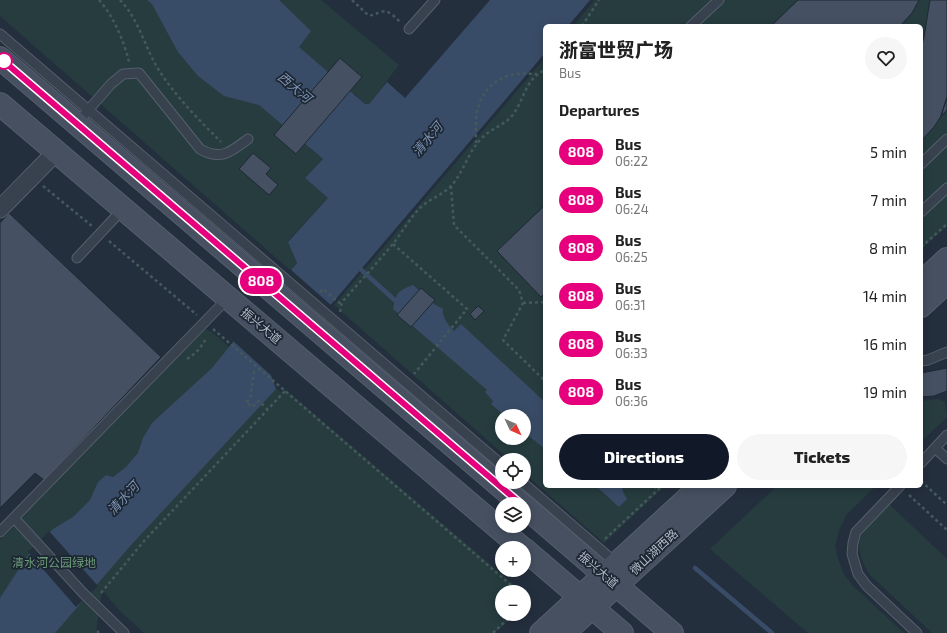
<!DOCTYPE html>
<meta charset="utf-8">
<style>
body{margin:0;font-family:"Exo 2","Noto Sans SC",sans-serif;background:#f6f6f6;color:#222;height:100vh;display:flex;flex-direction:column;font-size:15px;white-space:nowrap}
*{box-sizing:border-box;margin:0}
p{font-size:13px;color:#767676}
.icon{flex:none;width:22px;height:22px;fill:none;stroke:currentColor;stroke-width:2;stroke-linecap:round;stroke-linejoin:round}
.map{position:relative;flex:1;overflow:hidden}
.panel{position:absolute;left:543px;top:24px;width:380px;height:464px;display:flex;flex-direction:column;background:#fff;border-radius:6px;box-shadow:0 2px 10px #0003}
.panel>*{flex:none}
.badge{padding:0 8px;border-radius:13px;font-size:14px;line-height:26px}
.needle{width:26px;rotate:134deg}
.controls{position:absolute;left:495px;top:409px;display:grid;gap:8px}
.controls a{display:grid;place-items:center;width:36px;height:36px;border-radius:50%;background:#fff;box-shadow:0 2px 10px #0003;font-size:20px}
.map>.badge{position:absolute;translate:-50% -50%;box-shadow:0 0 0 2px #fff}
h2{padding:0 16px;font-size:15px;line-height:36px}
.round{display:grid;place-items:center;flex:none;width:42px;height:42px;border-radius:21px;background:#f6f6f6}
.head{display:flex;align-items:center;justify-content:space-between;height:68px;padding:0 16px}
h1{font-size:19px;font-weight:800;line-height:30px}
.button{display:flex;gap:8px;margin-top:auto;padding:8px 16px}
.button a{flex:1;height:46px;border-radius:24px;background:#111827;color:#fff;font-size:16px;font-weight:800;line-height:46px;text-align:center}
.button a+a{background:#f6f6f6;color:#222}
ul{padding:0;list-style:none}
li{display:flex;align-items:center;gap:12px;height:48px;padding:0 16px}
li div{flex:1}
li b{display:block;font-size:15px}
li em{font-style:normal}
li .badge{min-width:44px;font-weight:700;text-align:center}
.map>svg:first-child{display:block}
.green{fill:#263c3f;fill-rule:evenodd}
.water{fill:#394c67}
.pier{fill:#242f3e}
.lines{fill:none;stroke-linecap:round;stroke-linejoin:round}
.stream{stroke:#394c67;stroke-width:4.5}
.building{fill:#455162;stroke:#1f2835}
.lane-casing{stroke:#565f6c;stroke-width:11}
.street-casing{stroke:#565f6c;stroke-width:19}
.secondary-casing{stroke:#565f6c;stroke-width:24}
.path{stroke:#44595c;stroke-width:2.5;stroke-dasharray:3 3;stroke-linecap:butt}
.lane{stroke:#38414e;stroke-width:9}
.street{stroke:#38414e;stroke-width:17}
.secondary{stroke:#465061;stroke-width:22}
.line-casing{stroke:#fff;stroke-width:9}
.line{stroke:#e6007e;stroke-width:6}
.stop-dot{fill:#fff;stroke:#e6007e;stroke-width:2}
.labels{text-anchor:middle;stroke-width:3.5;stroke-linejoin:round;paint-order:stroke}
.street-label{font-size:12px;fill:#b4bcc9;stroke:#1d2633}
.park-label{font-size:12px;fill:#6b9a76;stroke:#1d2633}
.water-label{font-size:13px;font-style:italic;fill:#7c92b1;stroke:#1d2633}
</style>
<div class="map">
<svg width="947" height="633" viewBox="0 0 947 633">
<rect width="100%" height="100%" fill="#242f3e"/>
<path class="green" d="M0,0H321L399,65L369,104H365L354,93L309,148L323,159L305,178L328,198L288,241L297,263L291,271L0,16Z
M595,0H947V226L921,250V26H573Z
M545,58V486H665L604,543L524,473V460H510L334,305ZM502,416H524V438H502Z
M203,329L208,330L213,333L282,393L285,389L519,589V592H502V614H516L495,633H144L119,610L102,590L96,633H0V540Z
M938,399L945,402L947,417L921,442V401Z
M777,486H876L847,514L840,528L835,546L838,559L844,574L853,586L904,633H808L710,549Z
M889,504L947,559V633H932L870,575C847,539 865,529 889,504Z"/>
<path class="water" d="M147,0H279L311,31L299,47L365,104H369L387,82L405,98L490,0H590L568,26H545V53L271,375L276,389L132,544L55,633H0V598L28,555L53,529L73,517L90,500L98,482L106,475L113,477L126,467L138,453L143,438L152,423L212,368L297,263L288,242L328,198L305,178L323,159L259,105L224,96L198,76L178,52L152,4Z
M413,285L434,304L443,309C442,318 448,324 454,331L461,324L545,402V449L524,432V416H505L491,404L493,401L485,392L487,390L393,309C397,292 396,292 413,285Z
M596,486H622L623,492L627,499L619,507Z"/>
<path class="pier" d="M290,269L332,306L273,375L274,378L232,340Z
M49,531L98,586L76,607L28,552Z"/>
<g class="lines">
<path class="stream" d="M357,266L399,304
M695,568L772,633"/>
</g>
<path class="building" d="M798,0H919L912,13L900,26H771Z
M930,0H947V97L941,116L934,127L921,141V48L924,37Z
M340,58L362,77L296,154L274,135Z
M947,97V110L941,116Z
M253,153L271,168L266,174L278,185L269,195L239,169Z
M545,205V293L541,297L497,251Z
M9,213L161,357L44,480L35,473L0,508V223Z
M421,288L435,300L411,327L397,315Z
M478,306L484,311L475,320L470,314Z
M947,368V391L934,396L921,397V373Z"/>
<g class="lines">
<g class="lane-casing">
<path id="lane" d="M691,26L719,0
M409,29L435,0
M0,34L502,465
M84,115L111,84L123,74L139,73L200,149C221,161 231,152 248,139
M921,164L947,139
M921,212L947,188
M77,258L123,209
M921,361L928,360L947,352
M935,448L947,459
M921,463L947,435
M522,482L617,564
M900,486L856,532L853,543L852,554L858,574L867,586L917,633
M14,518L83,593L124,633
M0,532L228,298"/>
</g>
<g class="street-casing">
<path id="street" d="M0,209L56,152"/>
</g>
<g class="secondary-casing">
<path id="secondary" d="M0,58L521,504
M0,104L522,548
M921,283L947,259
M921,306L947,282
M524,506L672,633
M524,549L622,633
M541,633L701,486
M564,633L725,486"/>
</g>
<path class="path" d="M99,0C113,15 124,41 129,62
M120,0C138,18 144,45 157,67C174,95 198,119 221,142
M352,0L368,15C374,16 376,13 381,12C388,9 395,17 400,22
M582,26L599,0
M476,143C476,133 475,121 477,111C481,92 497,75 518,74C524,73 531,74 537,74
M43,186L92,226
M451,186L454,225L519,290L523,303L503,340L545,381
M109,241L197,315
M393,244L467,309L414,374
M921,247L947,224
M320,292L323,289L342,305
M523,303L545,302
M340,312L342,302C359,283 376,264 392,245C402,233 409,219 420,208C429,199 443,195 452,185C464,171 468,152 481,139C490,129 502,126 510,118C525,102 523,80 545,70
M213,329L519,592
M187,359C195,354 200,349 205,340
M254,371L250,399L246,402L252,407L259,401L267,409
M921,481L947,505
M654,486L658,490
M909,495L947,530
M605,539L662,486
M101,593L144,541L285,391
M524,597L528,600L524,603
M97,631L99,633
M493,633L513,614"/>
<use href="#lane" class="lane"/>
<use href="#street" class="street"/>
<use href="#secondary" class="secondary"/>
</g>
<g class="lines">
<g class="line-casing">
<path id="line" d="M0,58L521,504"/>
</g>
<use href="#line" class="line"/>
</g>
<circle class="stop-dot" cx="4" cy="61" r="8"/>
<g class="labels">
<g class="street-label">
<text transform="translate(261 326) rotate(40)" y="4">振兴大道</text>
<text transform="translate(654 552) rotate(-43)" y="4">微山湖西路</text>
<text transform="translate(598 570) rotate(41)" y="4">振兴大道</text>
</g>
<g class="park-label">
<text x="54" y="567">清水河公园绿地</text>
</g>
<g class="water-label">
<text transform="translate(295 87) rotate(40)" y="5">西大河</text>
<text transform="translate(427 139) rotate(-50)" y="5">清水河</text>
<text transform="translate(123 498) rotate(-47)" y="5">清水河</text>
</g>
</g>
</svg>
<div class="controls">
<a><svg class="needle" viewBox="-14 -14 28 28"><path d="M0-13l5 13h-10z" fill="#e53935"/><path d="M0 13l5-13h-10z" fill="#767676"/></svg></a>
<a><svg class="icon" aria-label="locate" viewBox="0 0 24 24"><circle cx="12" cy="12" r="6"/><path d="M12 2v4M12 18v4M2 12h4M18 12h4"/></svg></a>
<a><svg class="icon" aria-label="layers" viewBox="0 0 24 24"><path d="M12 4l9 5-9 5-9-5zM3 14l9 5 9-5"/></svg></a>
<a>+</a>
<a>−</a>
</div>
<b class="badge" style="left:261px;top:281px;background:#e6007e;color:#fff">808</b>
<section class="panel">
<div class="head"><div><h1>浙富世贸广场</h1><p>Bus</p></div><a class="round"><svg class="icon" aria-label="heart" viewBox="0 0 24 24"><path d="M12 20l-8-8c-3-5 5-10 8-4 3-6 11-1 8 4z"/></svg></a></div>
<h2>Departures</h2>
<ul>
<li><span class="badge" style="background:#e6007e;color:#fff">808</span><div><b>Bus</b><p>06:22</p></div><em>5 min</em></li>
<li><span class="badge" style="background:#e6007e;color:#fff">808</span><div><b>Bus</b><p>06:24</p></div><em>7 min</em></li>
<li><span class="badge" style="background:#e6007e;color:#fff">808</span><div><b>Bus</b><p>06:25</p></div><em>8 min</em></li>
<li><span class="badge" style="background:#e6007e;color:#fff">808</span><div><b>Bus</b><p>06:31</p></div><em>14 min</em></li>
<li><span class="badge" style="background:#e6007e;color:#fff">808</span><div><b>Bus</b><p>06:33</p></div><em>16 min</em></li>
<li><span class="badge" style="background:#e6007e;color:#fff">808</span><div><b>Bus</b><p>06:36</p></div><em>19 min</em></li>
</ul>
<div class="button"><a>Directions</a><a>Tickets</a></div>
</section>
</div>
